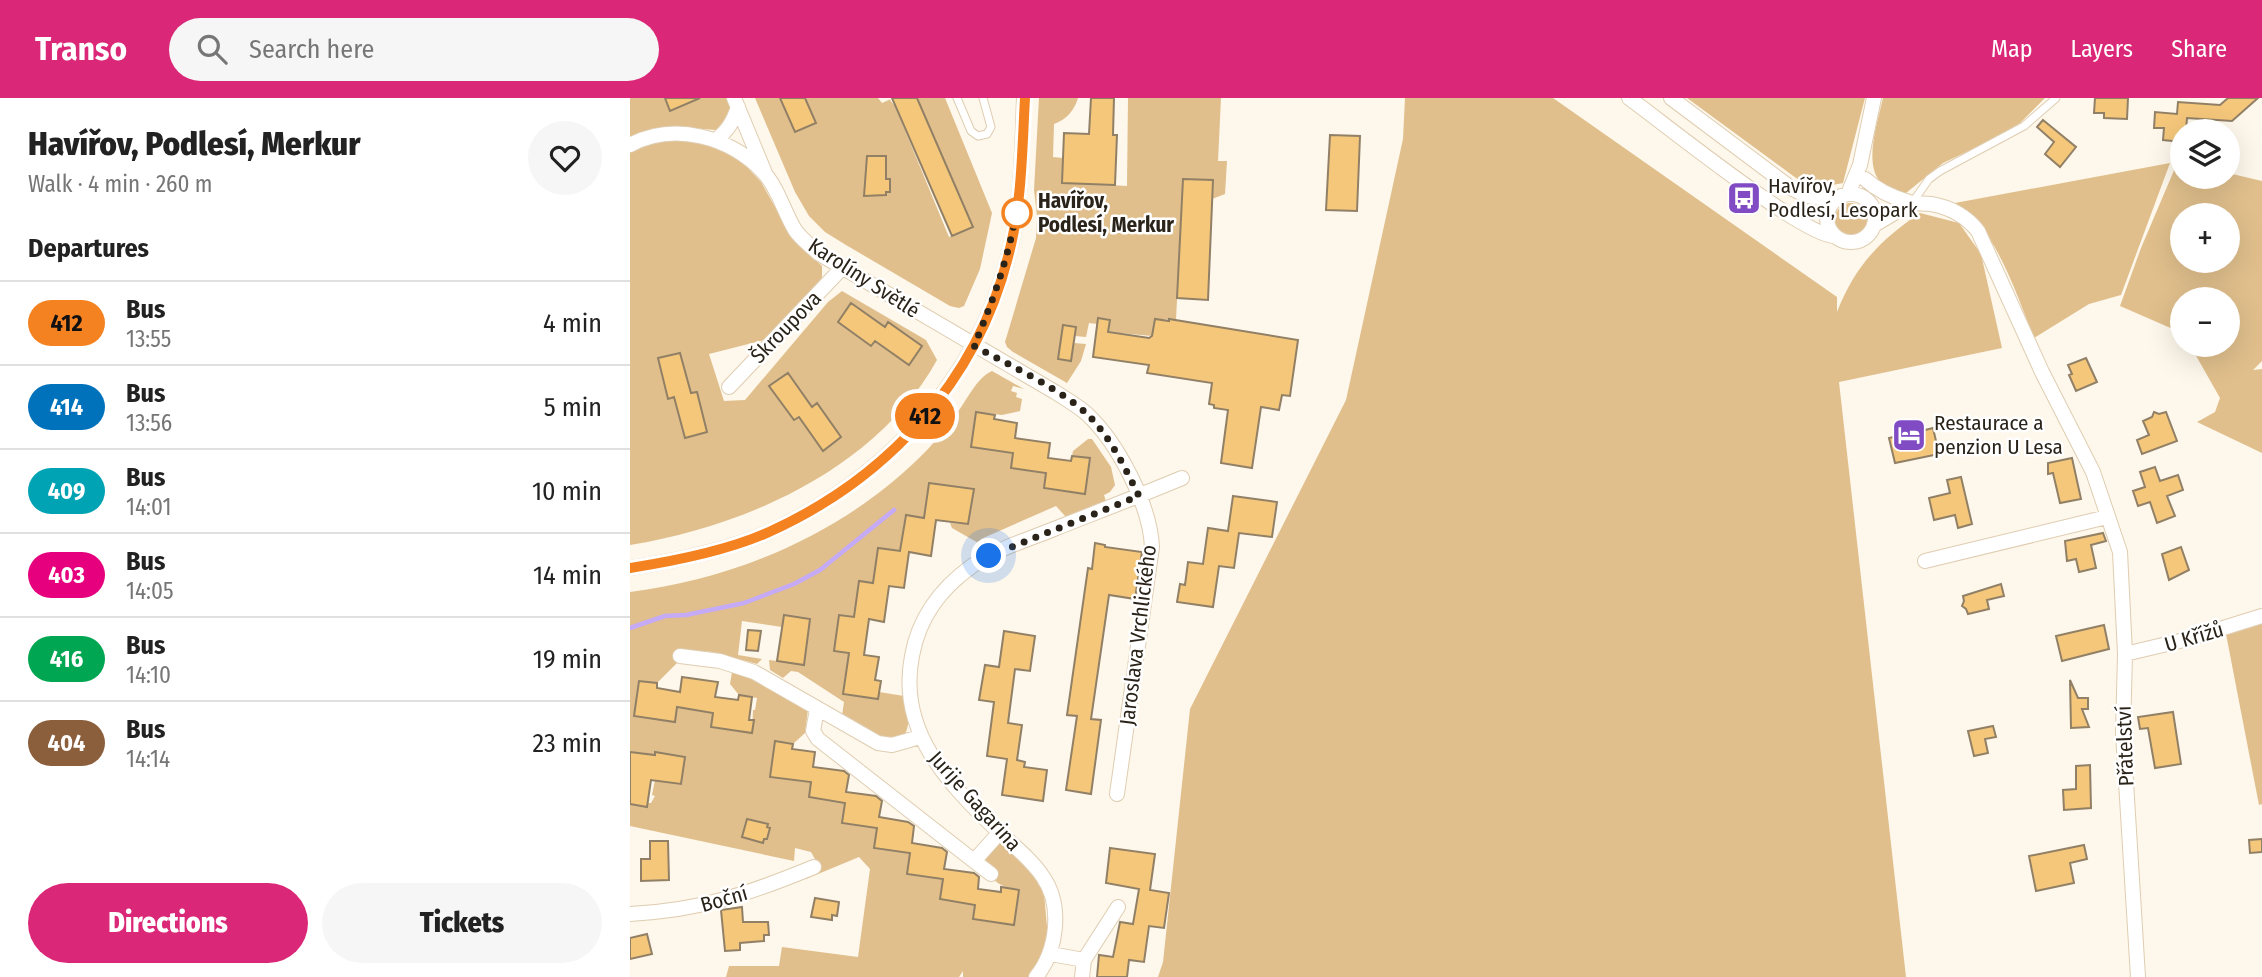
<!DOCTYPE html>
<meta charset="utf-8">
<style>
body{margin:0;font-family:"Fira Sans Condensed",sans-serif;background:#f6f6f6;color:#222;height:100vh;display:flex;flex-direction:column;font-size:26px;white-space:nowrap}
*{box-sizing:border-box;margin:0}
p{font-size:23px;color:#767676}
.icon{flex:none;width:38px;height:38px;fill:none;stroke:currentColor;stroke-width:2;stroke-linecap:round;stroke-linejoin:round}
.map{position:relative;flex:1;overflow:hidden}
.drawer{display:flex;flex-direction:column;background:#fff;width:630px}
.drawer>*{flex:none}
.badge{padding:0 14px;border-radius:23px;font-size:24px;line-height:46px}
.controls{position:absolute;left:1540px;top:21px;display:grid;gap:14px}
.controls a{display:grid;place-items:center;width:70px;height:70px;border-radius:50%;background:#fff;box-shadow:0 7px 28px #0002;font-size:35px}
.you{position:absolute;width:35px;height:35px;margin:-18px;border:5px solid #fff;border-radius:50%;background:#1a73e8;box-shadow:0 0 0 10px #1a73e833}
.map>.badge{position:absolute;translate:-50% -50%;box-shadow:0 0 0 4px #fff}
h2{padding:0 28px;font-size:26px;line-height:63px}
.round{display:grid;place-items:center;flex:none;width:74px;height:74px;border-radius:37px;background:#f6f6f6}
.summary{display:flex;align-items:center;justify-content:space-between;height:119px;padding:0 28px}
h1{font-size:33px;font-weight:800;line-height:52px}
.cta{display:flex;gap:14px;margin-top:auto;padding:14px 28px}
.cta a{flex:1;height:80px;border-radius:42px;background:#db2777;color:#fff;font-size:28px;font-weight:800;line-height:80px;text-align:center}
.cta a+a{background:#f6f6f6;color:#222}
ul{padding:0;list-style:none}
li{display:flex;align-items:center;gap:21px;height:84px;padding:0 28px;border-top:2px solid #e0e0e0}
li div{flex:1}
li b{display:block;font-size:26px}
li em{font-style:normal}
li .badge{min-width:77px;font-weight:700;text-align:center}
header{display:flex;align-items:center;gap:42px;box-sizing:border-box;height:98px;padding:0 35px;background:#db2777;color:#fff}
header strong{font-size:33px}
nav{display:flex;gap:38px;margin-inline-start:auto;font-size:24px}
.search{width:490px;height:63px;background:#f6f6f6;display:flex;align-items:center;gap:18px;box-sizing:border-box;padding:0 24px;border-radius:38px;color:#767676;font-size:26px}
main{display:flex;flex:1;min-height:0}
.map>svg:first-child{display:block}
.green{fill:#e0bf8c;fill-rule:evenodd}
.lines{fill:none;stroke-linecap:round;stroke-linejoin:round}
.stream{stroke:#c5aaf5;stroke-width:4.5}
.building{fill:#f5c77b;stroke:#918066;stroke-width:2}
.lane-casing{stroke:#dfcdb1;stroke-width:9}
.street-casing{stroke:#dfcdb1;stroke-width:16}
.lane{stroke:#fff;stroke-width:7}
.street{stroke:#fff;stroke-width:14}
.line-casing{stroke:#fff;stroke-width:16}
.line{stroke:#f58220;stroke-width:10}
.walk{stroke:#2a2319;stroke-width:7;stroke-dasharray:0 12.6}
.stop-dot{fill:#fff;stroke:#f58220;stroke-width:3.5}
.labels{text-anchor:middle;stroke-width:5;stroke-linejoin:round;paint-order:stroke}
.poi-label{font-size:21px;fill:#2a2319;stroke:#fff;text-anchor:start}
.stop-label{font-size:21px;font-weight:bold;fill:#2a2319;stroke:#fff;text-anchor:start}
.street-label{font-size:21px;fill:#2a2319;stroke:#fff}
</style>
<header>
<strong>Transo</strong>
<div class="search"><svg class="icon" aria-label="search" viewBox="0 0 24 24"><circle cx="10" cy="10" r="6"/><path d="M15 15l6 6"/></svg>Search here</div>
<nav><a>Map</a><a>Layers</a><a>Share</a></nav>
</header>
<main>
<section class="drawer">
<div class="summary"><div><h1>Havířov, Podlesí, Merkur</h1><p>Walk · 4 min · 260 m</p></div><a class="round"><svg class="icon" aria-label="heart" viewBox="0 0 24 24"><path d="M12 20l-8-8c-3-5 5-10 8-4 3-6 11-1 8 4z"/></svg></a></div>
<h2>Departures</h2>
<ul>
<li><span class="badge" style="background:#f58220;color:#111">412</span><div><b>Bus</b><p>13:55</p></div><em>4 min</em></li>
<li><span class="badge" style="background:#0072bc;color:#fff">414</span><div><b>Bus</b><p>13:56</p></div><em>5 min</em></li>
<li><span class="badge" style="background:#00a3b4;color:#fff">409</span><div><b>Bus</b><p>14:01</p></div><em>10 min</em></li>
<li><span class="badge" style="background:#e6007e;color:#fff">403</span><div><b>Bus</b><p>14:05</p></div><em>14 min</em></li>
<li><span class="badge" style="background:#00a651;color:#fff">416</span><div><b>Bus</b><p>14:10</p></div><em>19 min</em></li>
<li><span class="badge" style="background:#8b5e3c;color:#fff">404</span><div><b>Bus</b><p>14:14</p></div><em>23 min</em></li>
</ul>
<div class="cta"><a>Directions</a><a>Tickets</a></div>
</section>
<div class="map">
<svg width="1632" height="879" viewBox="0 0 1632 879">
<rect width="100%" height="100%" fill="#fef7eb"/>
<path class="green" d="M0,0H101V14L91,30L86,32L59,30L0,40Z
M125,0H248L252,5L261,1L260,2L265,8L319,139L342,129L286,0H315L362,115L350,171L334,208L329,210L320,208L216,147L195,134L179,118L165,94Z
M409,0H448C444,13 437,21 424,26L423,59L433,60L432,84L497,88L498,0H591L588,63H597L595,96L582,101L583,82L553,81L546,222L525,221L522,238L478,234L479,222L468,220L467,226L459,225L456,239L445,238L446,229L433,227L428,261L441,263L444,245L456,246L451,263L437,285L383,254L377,249L375,244L406,140L407,118L404,92Z
M775,0H923L1207,199V214C1225,168 1250,142 1290,115L1329,125L1351,156L1372,250L1209,284L1276,879H528L533,864L560,611L716,302L773,41Z
M1057,0H1235L1213,85L1181,91Z
M1253,0H1415L1390,25L1362,42L1313,65L1276,95C1224,91 1246,32 1253,0Z
M50,42L87,49L114,66L131,84L162,139L192,168V179L189,184L138,241L79,256L94,303L115,302L198,204L212,193L296,242L307,262C247,370 117,428 0,447V53L23,44Z
M1548,63L1552,64V79H1598V75L1632,83V263L1623,272L1632,271V355L1567,324L1585,314L1590,300L1560,247H1598V201H1552V235L1490,208L1511,150ZM1552,117H1598V163H1552Z
M1540,65L1491,197L1459,206L1404,240C1387,198 1365,127 1325,105Z
M1205 121a16 16 0 1 1 32 0a16 16 0 1 1-32 0Z
M362,273L394,291L383,288L381,293L387,295L386,299L392,301L390,313L372,317L346,314L342,349L383,355L381,370L416,375L414,390L455,396L460,361L442,358L443,353L458,341H462L481,369L485,387L480,394L474,397L476,404L436,419L426,408L351,441L350,446L322,430L320,425L338,426L344,391L299,385L294,420L275,418L270,453L243,485L229,484L224,519L209,517L204,552L219,555L217,567L220,568L218,578H215L213,596L248,601L249,594L274,598C275,607 279,617 278,626C274,662 226,626 212,618L214,604L168,574L161,573L153,580L140,572L139,562L174,566L180,521L155,517L152,529L112,523L108,557L132,561L127,566L83,554L49,551L50,562L27,585L9,583L4,618L45,624L47,609L83,615L81,629L93,631L94,629L104,630V633L122,635L123,612H125L127,600L109,597L100,586L102,574L107,571L178,611L175,635L163,646L145,643L169,683L181,684L179,699L215,705L212,725L247,730L245,750L280,755L277,776L313,781L310,801L345,807L344,821L384,827L386,815L384,814L389,792C366,788 362,783 354,761L364,745L373,744L410,784L414,795L418,840L407,869L398,879H333V873L329,879H96L99,868H149L152,849L228,859L240,771L229,759L176,781V777L186,763L181,754L165,750L164,763L0,728V706L17,709L18,705H21L25,698L22,697L25,682L55,659L25,654L24,663L10,655L0,654V494C111,480 220,432 298,351C307,341 317,329 325,318C336,304 346,280 362,273Z
M1632,524V706L1629,707L1596,536Z"/>
<g class="lines">
<path class="stream" d="M0,530L35,518L56,517L114,505L164,486L190,472L264,412"/>
</g>
<path class="building" d="M35,0H70L40,13Z
M150,0H175L186,25L165,34Z
M262,0H287L343,129L322,138Z
M461,0H484L483,37H487L485,87L432,85L434,35L459,36Z
M1465,0H1498L1497,21L1474,20V15H1464Z
M1598,0H1628L1602,23L1557,20L1556,33H1552V44L1533,42L1534,30H1524L1525,14L1547,16L1548,4L1590,7Z
M1413,22L1446,49L1430,69L1415,56L1424,44L1407,29Z
M700,37L730,38L727,113L696,112Z
M237,58H256V81H260V94H256V97L234,98Z
M553,81L583,82L578,202L547,200Z
M221,205L255,229L258,224L292,248L279,267L245,243L241,248L208,224Z
M468,220L480,222L478,234L519,240L522,238L525,221L539,223V221L668,242L660,298L652,297L649,312L631,309L622,370L591,365L598,312L584,310V307L579,306L582,285L517,275L519,267L463,259Z
M433,227L446,229L441,263L428,261Z
M50,255L61,295L67,294L77,334L55,340L44,299L38,301L28,260Z
M1456,260L1467,284L1446,293L1439,277L1442,276L1438,267Z
M158,275L182,309L187,305L211,339L193,353L169,319L164,322L139,288Z
M346,314L365,317L364,321L387,325L385,340L420,345L418,360L441,363L442,358L460,360L455,396L414,390L416,375L381,370L383,355L341,349Z
M1524,314L1529,316L1536,314L1547,343L1512,356L1507,342L1519,337L1513,323L1522,319Z
M1285,329L1287,334L1303,330L1309,356L1265,365L1259,340L1273,337L1272,332Z
M1442,360L1451,401L1430,405L1423,375L1418,376V365Z
M1525,369L1530,383L1548,377L1553,392L1537,398L1545,418L1527,425L1520,404L1508,408L1503,393L1515,389L1510,374Z
M1331,379L1342,426L1328,430L1325,417L1304,422L1299,400L1320,395L1317,382Z
M299,385L344,391L338,426L306,422L301,458L279,454L274,490L259,488L254,524L239,521L234,557L249,559L245,582L251,583L248,601L213,596L219,555L204,553L209,517L224,519L229,483L243,485L248,450L270,453L276,417L294,420Z
M603,398L647,404L642,439L609,435L604,470L589,468L583,509L547,504L550,486L555,487L558,464L573,466L578,430L598,433Z
M1473,435L1476,443L1461,447L1466,470L1449,474L1446,461L1437,463L1435,443Z
M465,445L475,447V449L512,454L505,501L479,497L461,621L471,622L461,696L436,692L447,618L437,617L458,470L462,471Z
M1551,449L1559,472L1539,482L1532,456Z
M1371,486L1374,498L1357,502L1359,511L1338,516L1336,511L1332,508L1334,503L1333,498Z
M154,517L180,521L174,567L147,563Z
M1474,527L1479,551L1432,563L1426,538Z
M118,532L131,533L128,553L116,552Z
M374,533L405,538L400,573L385,571L378,625L392,627L387,662L395,664L394,669L417,672L413,703L372,697L377,661L357,658L364,604L349,602L355,567L369,569Z
M52,579L88,584L85,599L108,602L109,597L122,599L119,622H124L122,635L81,629L83,615L47,609L45,624L4,618L9,583L27,585V590L50,594Z
M1440,582L1448,600H1458V611H1452L1459,629L1441,630Z
M1543,614L1551,666L1525,670L1518,630L1510,631L1508,619Z
M1363,628L1366,639L1355,641L1358,655L1344,658L1338,633Z
M145,643L163,646L162,651L185,654L183,669L214,673L219,677L216,694L246,698L252,703L249,719L278,724L284,728L282,745L312,750L317,754L314,771L344,775L349,779L348,791L371,794V789L389,792L384,827L343,821L345,807L310,801L313,781L277,776L280,755L244,750L247,730L212,725L215,705L179,699L181,684L140,679Z
M0,654L25,657V654L55,659L51,686L21,682L17,709L0,706Z
M1460,667L1461,710L1434,712L1433,692L1446,691V668Z
M117,721L138,726L137,729L140,730L137,741H134L133,745L112,739Z
M1632,741V754L1620,755L1619,742Z
M20,743H38L39,782L11,783V761H20Z
M1454,747L1457,761L1440,765L1444,785L1406,793L1399,758Z
M480,750L525,756L520,792L539,795L534,830L519,828L514,864L499,862L497,879H467L469,857L483,859L490,824L503,826L509,791L476,785Z
M185,800L209,804L207,818L202,817V822L181,819Z
M112,809L113,824H138L139,837H134V843L110,845V852L95,853L91,812Z
M17,836L22,856L0,861V840Z"/>
<g class="lines">
<g class="lane-casing">
<path id="lane" d="M327,0L341,33L348,38L357,36L361,29L353,0
M1282,105L1299,81L1310,73L1394,28L1426,0"/>
</g>
<g class="street-casing">
<path id="street" d="M104,0L135,75
M999,0C1031,23 1177,141 1205,138
M1041,0L1161,90L1177,98L1206,102
M86,42C98,32 103,24 108,9
M0,47C44,23 101,39 134,75C148,90 154,114 165,132C171,141 181,148 188,155L425,294C436,301 448,308 457,316C488,345 520,407 522,449L487,696
M1235,81C1248,93 1261,99 1279,104C1286,106 1293,105 1301,106C1319,109 1336,118 1348,133L1412,274L1463,374L1490,454L1495,556L1493,635L1508,879
M1218,96L1230,67L1244,0
M1197 120a24 24 0 1 1 48 0a24 24 0 1 1-48 0Z
M1244,127L1281,105
M99,289L212,170
M1295,463L1477,419
M0,470C44,463 98,452 139,434C255,381 346,284 378,159C392,107 392,53 394,0
M1495,556L1558,541L1632,518
M50,558L90,563L124,574L248,645L262,647L290,639
M187,611L183,633L188,641L344,763L370,734
M344,763L361,776
M0,816C73,812 118,796 184,769
M421,856L454,862L488,809
M406,879C427,853 433,808 413,779C402,762 384,748 369,734C319,686 267,634 282,558C289,519 310,491 342,468C366,451 397,442 424,431C467,414 509,398 552,380
M452,879L454,862"/>
</g>
<use href="#lane" class="lane"/>
<use href="#street" class="street"/>
</g>
<g class="lines">
<g class="line-casing">
<path id="line" d="M0,470C45,463 97,453 139,434C256,381 346,285 378,159C392,107 392,53 395,0"/>
</g>
<use href="#line" class="line"/>
<path class="walk" d="M359,458L509,398C495,370 482,342 460,319C435,293 377,266 344,248C364,200 377,164 387,112V115"/>
</g>
<defs>
<g id="bus-square" transform="scale(1.75)"><rect x="-9" y="-9" width="18" height="18" rx="4" fill="#814cc3" stroke="#fff"/><path d="M-5-6H5V4H4V6H2V4H-2V6H-4V4H-5ZM-3.5-4V0h7V-4ZM-3.5 1.2v1.5H-2V1.2ZM2 1.2v1.5H3.5V1.2Z" fill="#fff"/></g>
<g id="hotel-square" transform="scale(1.75)"><rect x="-9" y="-9" width="18" height="18" rx="4" fill="#814cc3" stroke="#fff"/><path d="M-6-4.5h1.5V1H6V5H4.5V3h-9V5H-6ZM-4 0a1.8 1.8 0 1 1 3.6 0ZM.5 0V-2.5h3Q6-2.5 6 0Z" fill="#fff"/></g>
</defs>
<g fill-rule="evenodd">
<use href="#bus-square" x="1114" y="100"/>
<use href="#hotel-square" x="1279" y="337"/>
</g>
<circle class="stop-dot" cx="387" cy="115" r="14"/>
<g class="labels">
<g class="poi-label">
<text x="1138" y="95">Havířov,<tspan x="1138" dy="24">Podlesí, Lesopark</tspan></text>
<text x="1304" y="332">Restaurace a<tspan x="1304" dy="24">penzion U Lesa</tspan></text>
</g>
<g class="stop-label">
<text x="408" y="110">Havířov,<tspan x="408" dy="24">Podlesí, Merkur</tspan></text>
</g>
<g class="street-label">
<text transform="translate(234 180) rotate(33)" y="7">Karolíny Světlé</text>
<text transform="translate(156 229) rotate(-46)" y="7">Škroupova</text>
<text transform="translate(508 537) rotate(-83)" y="7">Jaroslava Vrchlického</text>
<text transform="translate(1564 539) rotate(-16)" y="7">U Křížů</text>
<text transform="translate(1495 648) rotate(-92)" y="7">Přátelství</text>
<text transform="translate(345 703) rotate(48)" y="7">Jurije Gagarina</text>
<text transform="translate(94 801) rotate(-16)" y="7">Boční</text>
</g>
</g>
</svg>
<div class="controls">
<a><svg class="icon" aria-label="layers" viewBox="0 0 24 24"><path d="M12 4l9 5-9 5-9-5zM3 14l9 5 9-5"/></svg></a>
<a>+</a>
<a>−</a>
</div>
<div class="you" style="left:359px;top:458px"></div>
<b class="badge" style="left:295px;top:318px;background:#f58220;color:#111">412</b>
</div>
</main>
